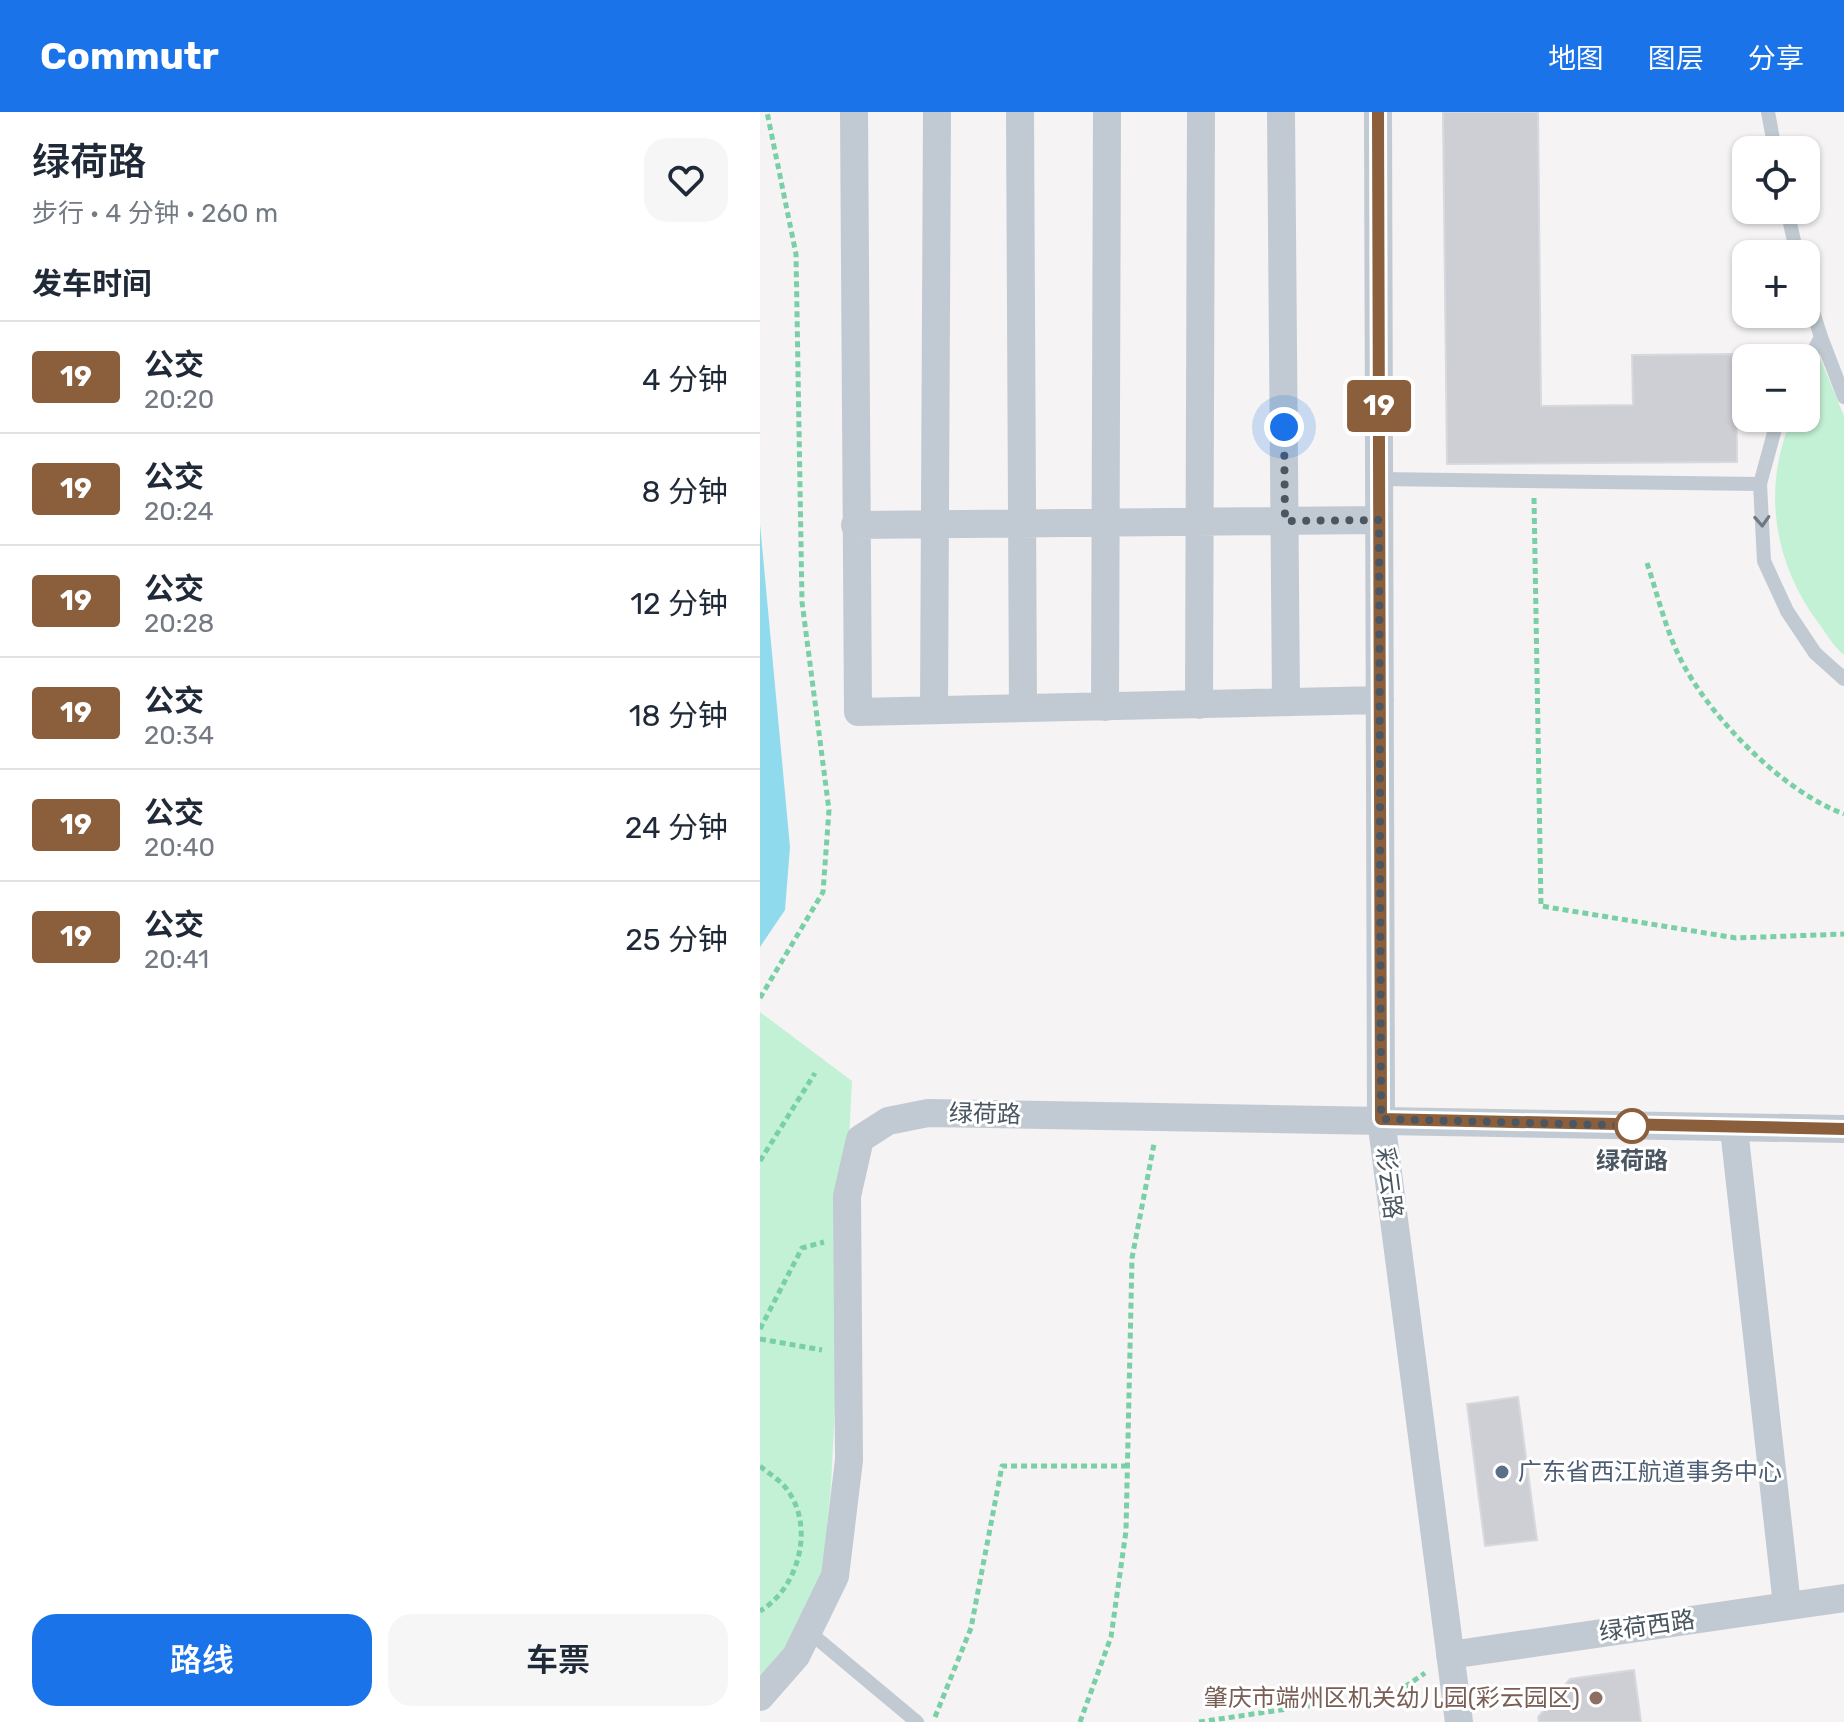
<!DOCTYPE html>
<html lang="zh">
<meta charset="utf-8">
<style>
body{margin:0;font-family:Rubik,"Noto Sans SC",sans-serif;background:#f6f6f7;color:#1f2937;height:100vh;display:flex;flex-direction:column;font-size:30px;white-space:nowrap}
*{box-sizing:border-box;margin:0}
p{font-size:26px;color:#747a83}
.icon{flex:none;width:44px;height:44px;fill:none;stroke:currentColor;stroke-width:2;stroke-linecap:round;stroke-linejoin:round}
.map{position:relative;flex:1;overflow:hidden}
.sheet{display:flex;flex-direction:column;background:#fff;width:760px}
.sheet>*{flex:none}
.badge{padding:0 16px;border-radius:6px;font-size:28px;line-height:52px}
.tools{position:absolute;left:972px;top:24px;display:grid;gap:16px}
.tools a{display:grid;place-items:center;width:88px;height:88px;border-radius:16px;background:#fff;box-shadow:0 2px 6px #0004;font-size:40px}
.you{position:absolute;width:40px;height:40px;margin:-20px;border:6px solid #fff;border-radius:50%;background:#1a73e8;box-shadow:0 0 0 12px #1a73e833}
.map>.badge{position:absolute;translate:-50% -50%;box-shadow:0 0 0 4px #fff}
h2{padding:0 32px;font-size:30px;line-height:72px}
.round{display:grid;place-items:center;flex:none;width:84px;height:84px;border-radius:24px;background:#f6f6f7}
.overview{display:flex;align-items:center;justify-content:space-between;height:136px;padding:0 32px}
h1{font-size:38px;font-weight:600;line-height:60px}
.button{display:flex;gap:16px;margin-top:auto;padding:16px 32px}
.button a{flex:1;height:92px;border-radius:24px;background:#1a73e8;color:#fff;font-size:32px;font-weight:600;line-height:92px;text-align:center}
.button a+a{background:#f6f6f7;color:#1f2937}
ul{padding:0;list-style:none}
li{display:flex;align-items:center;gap:24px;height:112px;padding:0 32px;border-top:2px solid #e0e1e3}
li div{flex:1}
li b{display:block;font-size:30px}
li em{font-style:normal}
li .badge{min-width:88px;font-weight:700;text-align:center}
header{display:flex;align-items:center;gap:48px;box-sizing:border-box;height:112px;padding:0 40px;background:#1a73e8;color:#fff}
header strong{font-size:38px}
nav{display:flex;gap:44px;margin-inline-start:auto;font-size:28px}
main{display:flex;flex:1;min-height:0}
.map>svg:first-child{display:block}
.green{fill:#c3f1d5}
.water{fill:#90daee}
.building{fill:#cdcfd5;stroke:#d7d9de;stroke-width:2}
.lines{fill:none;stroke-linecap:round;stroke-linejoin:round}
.path{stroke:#7ad0a6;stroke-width:5;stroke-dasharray:6 4;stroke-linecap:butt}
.lane{stroke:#c1cad2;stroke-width:14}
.street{stroke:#c1cad2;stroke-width:28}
.oneway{stroke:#6e7983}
.line-casing{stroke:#fff;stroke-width:18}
.line{stroke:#8b5e3c;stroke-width:12}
.walk{stroke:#4a5661;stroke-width:8;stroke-dasharray:0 14.4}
.stop-dot{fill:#fff;stroke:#8b5e3c;stroke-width:4}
.service-dot{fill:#5c6f8a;stroke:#fff;stroke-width:3}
.education-dot{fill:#8d6e63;stroke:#fff;stroke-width:3}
.labels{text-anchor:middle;stroke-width:6;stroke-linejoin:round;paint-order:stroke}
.street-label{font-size:24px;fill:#4a5661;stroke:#fff}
.stop-label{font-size:24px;font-weight:bold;fill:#4a5661;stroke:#fff}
.service-label{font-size:24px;fill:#4e5e75;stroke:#fff;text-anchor:start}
.education-label{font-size:24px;fill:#785e54;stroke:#fff;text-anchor:end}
</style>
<header>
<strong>Commutr</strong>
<nav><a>地图</a><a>图层</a><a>分享</a></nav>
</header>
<main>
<section class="sheet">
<div class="overview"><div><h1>绿荷路</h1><p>步行 · 4 分钟 · 260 m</p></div><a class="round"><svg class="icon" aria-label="heart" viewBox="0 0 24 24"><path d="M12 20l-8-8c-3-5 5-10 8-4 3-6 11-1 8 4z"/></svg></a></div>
<h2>发车时间</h2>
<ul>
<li><span class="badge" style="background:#8b5e3c;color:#fff">19</span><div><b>公交</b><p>20:20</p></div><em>4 分钟</em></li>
<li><span class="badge" style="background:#8b5e3c;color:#fff">19</span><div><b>公交</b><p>20:24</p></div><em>8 分钟</em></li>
<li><span class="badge" style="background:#8b5e3c;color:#fff">19</span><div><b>公交</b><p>20:28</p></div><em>12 分钟</em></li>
<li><span class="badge" style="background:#8b5e3c;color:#fff">19</span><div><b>公交</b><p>20:34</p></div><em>18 分钟</em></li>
<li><span class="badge" style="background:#8b5e3c;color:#fff">19</span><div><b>公交</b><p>20:40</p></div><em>24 分钟</em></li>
<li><span class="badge" style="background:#8b5e3c;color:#fff">19</span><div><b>公交</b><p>20:41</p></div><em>25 分钟</em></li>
</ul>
<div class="button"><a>路线</a><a>车票</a></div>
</section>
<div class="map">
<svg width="1084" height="1610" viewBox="0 0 1084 1610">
<rect width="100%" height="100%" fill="#f5f3f3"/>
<path class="green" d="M1059,244L1084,304V543C1073,534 1066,521 1057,509C1013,449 1002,374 1032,306H1046V274Z
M0,900L92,969L71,1373L62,1465L15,1554L0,1566Z"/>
<path class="water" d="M0,412L30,735L25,798L0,835Z"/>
<path class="building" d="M683,0H778L781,294L873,293L872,243L976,242L977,350L687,352Z
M758,1285L777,1428L725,1434L707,1292Z
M874,1558L881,1610H779L778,1605L810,1567Z"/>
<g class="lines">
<path class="path" d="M774,386L781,794L976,826L1084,822
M887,451C897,481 905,515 919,544C947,603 1023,680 1084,702
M0,886L63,780L69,698L42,490L36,142L7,0
M0,1049L55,961
M0,1217L42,1136L64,1130
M0,1227L62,1238
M0,1354C9,1362 22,1369 28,1379C55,1416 38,1477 0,1499
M175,1605L211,1516L242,1354H368
M320,1610L351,1525L366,1419L372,1146L394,1032
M439,1610L636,1581L665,1561"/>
<path class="lane" d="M1008,0L1015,38
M1027,98L1037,142
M1046,178L1061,225
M1046,253L1061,225L1084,285
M1018,306L1000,372L1004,449L1027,499L1055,541L1084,567
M619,367L1000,372
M48,1519L157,1610"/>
<path class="street" d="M94,0L98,600L620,588
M260,0L263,596
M521,0L526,590
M618,0L621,1007L699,1610
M95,413L619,408
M439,593L441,0
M345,595L347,0
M174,598L177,0
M974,1017L1027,1493
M690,1543L1084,1486
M0,1585L36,1544L75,1464L89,1348L87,1084L100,1027L128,1009L168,1001L1084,1017"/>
</g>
<defs><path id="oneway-chevron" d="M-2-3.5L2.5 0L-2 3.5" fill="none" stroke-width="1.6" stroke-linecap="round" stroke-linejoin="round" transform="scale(2)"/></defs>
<use class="oneway" href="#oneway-chevron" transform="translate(1002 409) rotate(87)"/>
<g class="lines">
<g class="line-casing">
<path id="line" d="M618,0L621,1007L1084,1017"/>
</g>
<use href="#line" class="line"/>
<path class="walk" d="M524,315L525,409L619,408L621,1007L885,1014H872"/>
</g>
<circle class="stop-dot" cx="872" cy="1014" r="16"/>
<circle class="service-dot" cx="742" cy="1360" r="8"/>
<circle class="education-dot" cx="836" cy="1586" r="8"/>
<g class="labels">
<g class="street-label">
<text transform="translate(225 1002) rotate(1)" y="8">绿荷路</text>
<text transform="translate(629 1071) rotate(83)" y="8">彩云路</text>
<text transform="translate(887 1514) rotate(-8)" y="8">绿荷西路</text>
</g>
<g class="stop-label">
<text x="872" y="1057">绿荷路</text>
</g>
<g class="service-label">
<text x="758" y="1368">广东省西江航道事务中心</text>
</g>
<g class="education-label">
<text x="820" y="1594">肇庆市端州区机关幼儿园(彩云园区)</text>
</g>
</g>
</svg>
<div class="tools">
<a><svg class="icon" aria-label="locate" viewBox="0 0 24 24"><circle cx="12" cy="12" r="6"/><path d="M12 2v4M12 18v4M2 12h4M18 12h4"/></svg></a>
<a>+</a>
<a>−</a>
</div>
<div class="you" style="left:524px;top:315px"></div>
<b class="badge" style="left:619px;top:294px;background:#8b5e3c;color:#fff">19</b>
</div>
</main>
